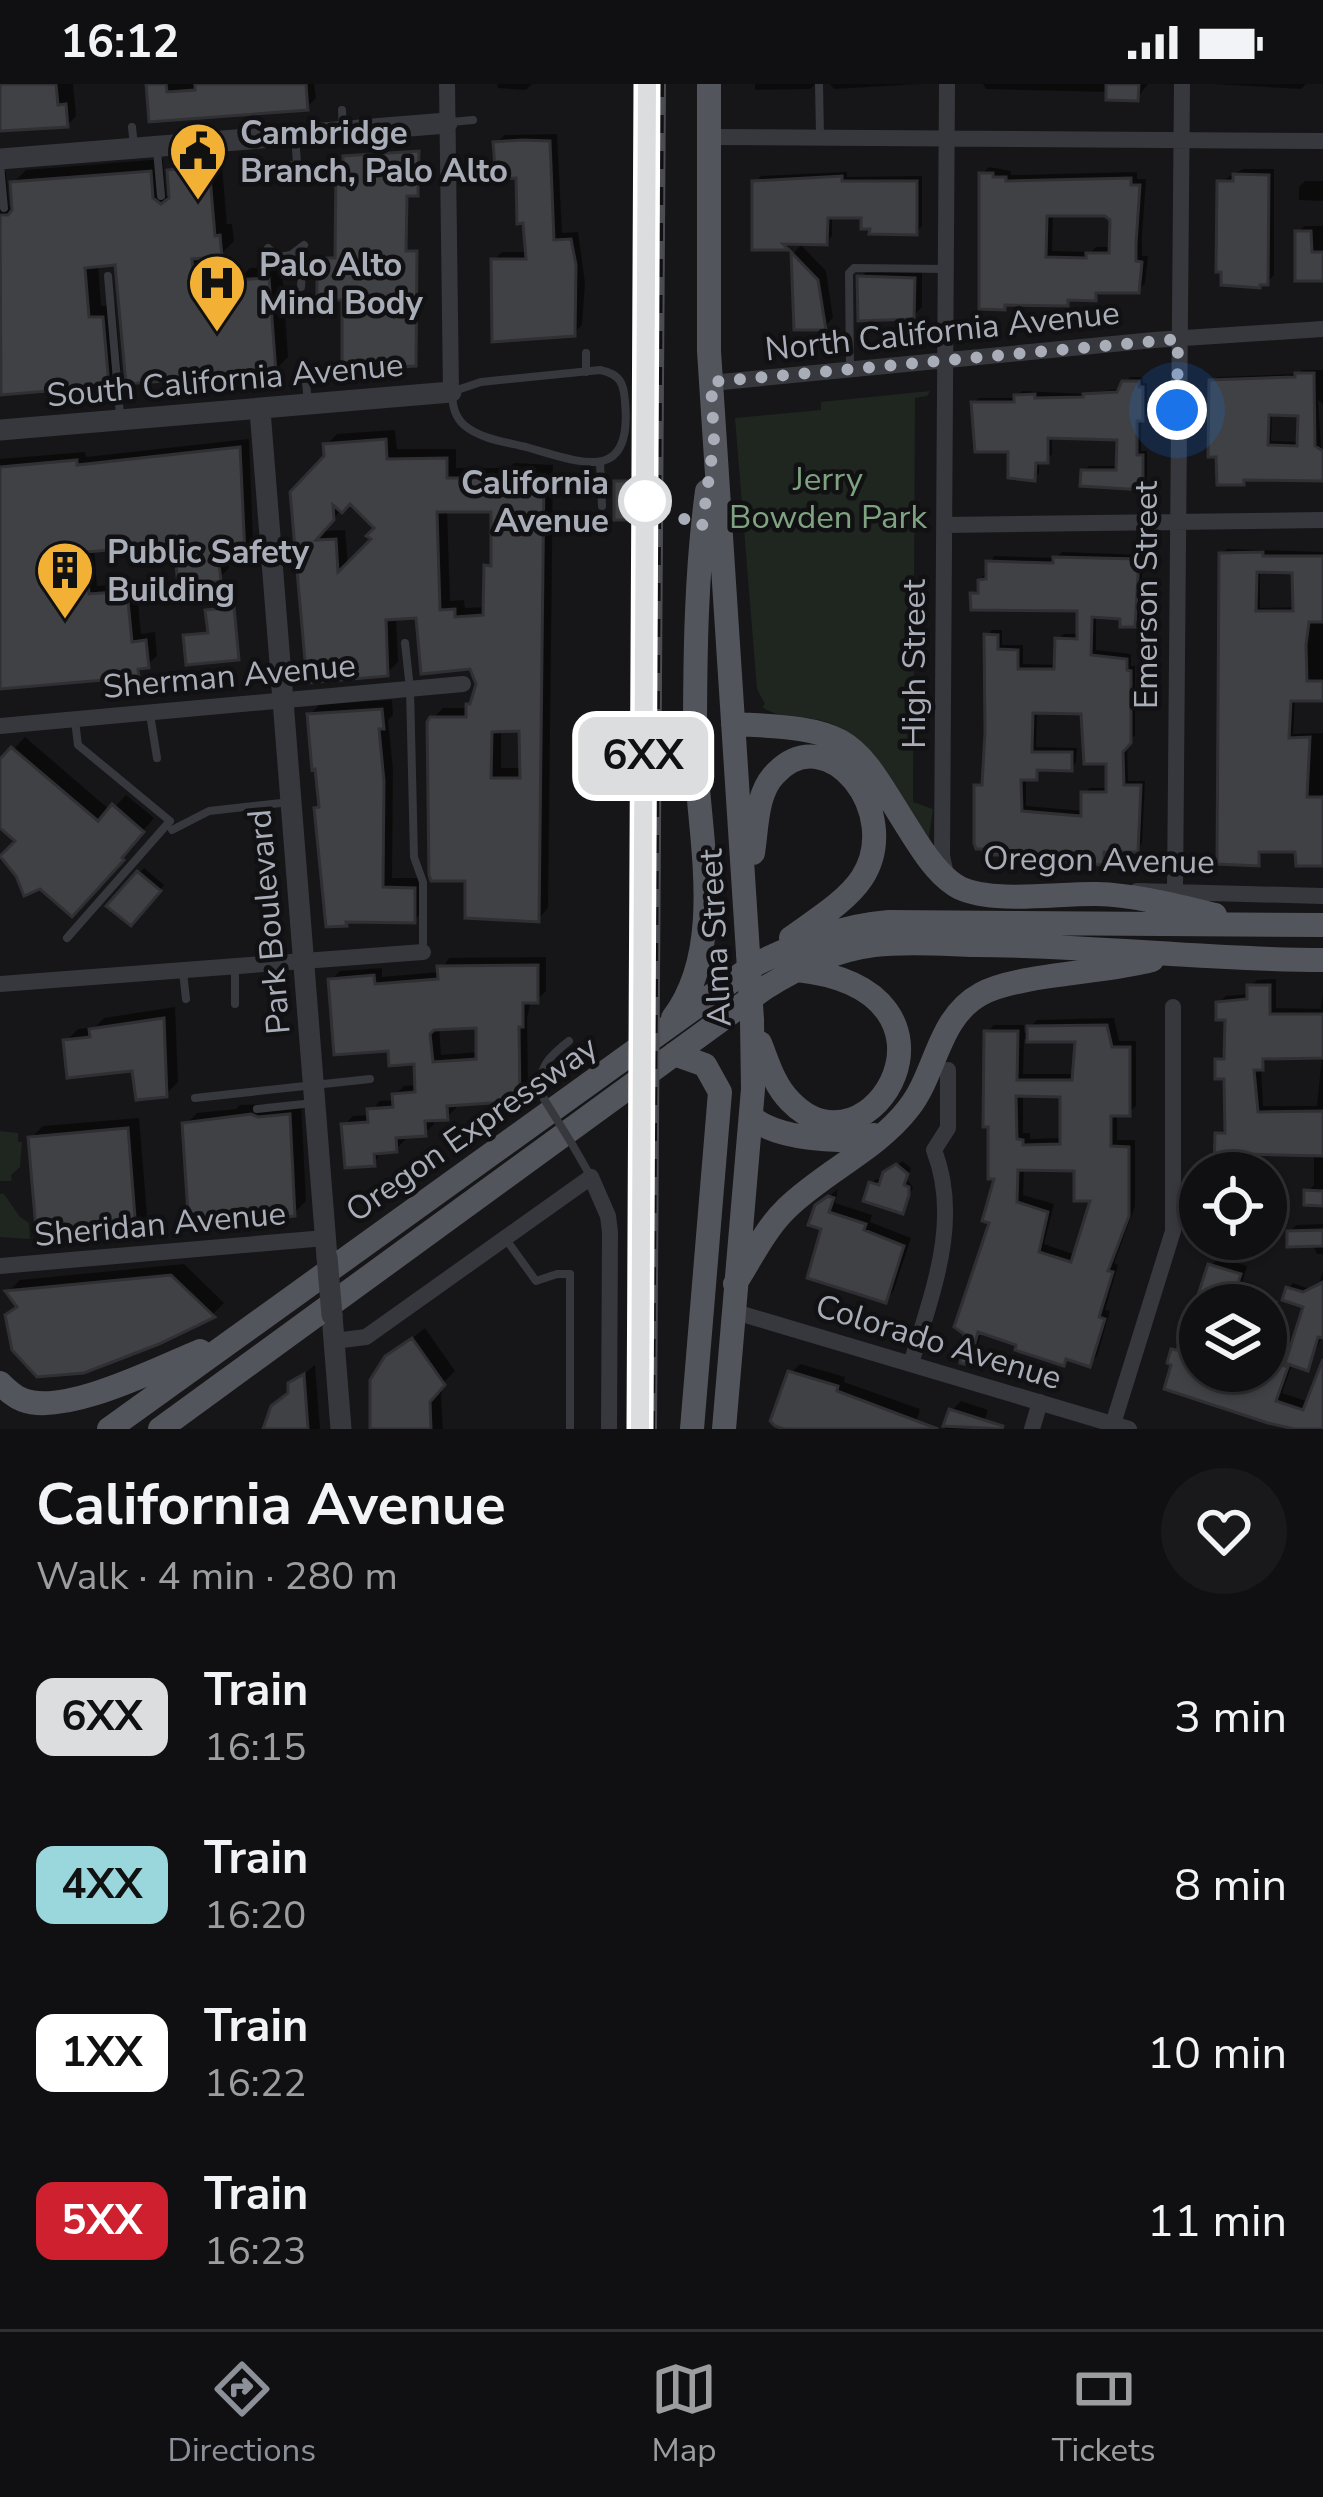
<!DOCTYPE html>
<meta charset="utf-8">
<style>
body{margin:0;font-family:"Nunito Sans",sans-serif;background:#19191b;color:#f1f3f6;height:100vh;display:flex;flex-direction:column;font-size:45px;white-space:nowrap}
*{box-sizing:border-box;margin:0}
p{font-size:39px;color:#9c9d9f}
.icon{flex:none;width:66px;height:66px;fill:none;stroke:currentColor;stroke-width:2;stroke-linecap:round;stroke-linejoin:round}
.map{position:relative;height:1345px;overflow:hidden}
.details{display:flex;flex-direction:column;background:#101012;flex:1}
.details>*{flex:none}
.badge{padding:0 24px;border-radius:18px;font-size:42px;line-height:78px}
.controls{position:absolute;left:1179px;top:1068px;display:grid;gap:24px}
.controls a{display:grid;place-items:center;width:108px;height:108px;border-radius:50%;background:#101012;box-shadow:0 3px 9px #0004,0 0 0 3px #303032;font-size:60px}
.you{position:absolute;width:60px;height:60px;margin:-30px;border:9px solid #fff;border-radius:50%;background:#1a73e8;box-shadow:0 0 0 18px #1a73e833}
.map>.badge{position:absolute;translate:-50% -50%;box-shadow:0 0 0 6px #fff}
.round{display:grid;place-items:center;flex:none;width:126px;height:126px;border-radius:63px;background:#19191b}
.headline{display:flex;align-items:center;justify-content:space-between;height:204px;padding:0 36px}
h1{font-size:57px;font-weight:700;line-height:90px}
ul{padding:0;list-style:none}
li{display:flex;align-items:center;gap:36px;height:168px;padding:0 36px}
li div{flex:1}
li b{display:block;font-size:45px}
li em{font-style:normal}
li .badge{min-width:132px;font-weight:700;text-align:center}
.status{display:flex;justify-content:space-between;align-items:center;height:84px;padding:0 60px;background:#101012;direction:ltr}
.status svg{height:33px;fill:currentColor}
.tab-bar{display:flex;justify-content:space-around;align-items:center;height:168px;border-top:3px solid #303032;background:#101012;font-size:33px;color:#9c9d9f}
.tab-bar a{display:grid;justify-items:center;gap:6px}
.tab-bar .on{color:#8c9099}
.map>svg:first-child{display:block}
.green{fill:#1e261f}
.shadow{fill:#0007;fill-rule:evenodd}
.building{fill:#404145;stroke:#303034;stroke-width:3;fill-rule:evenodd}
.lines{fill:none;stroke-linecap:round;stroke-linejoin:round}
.service{stroke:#37383d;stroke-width:8}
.minor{stroke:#37383d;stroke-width:16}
.tertiary{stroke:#37383d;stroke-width:21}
.primary{stroke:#53555c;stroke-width:24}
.rail-casing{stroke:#4a4c52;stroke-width:10}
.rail{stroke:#111113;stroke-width:6;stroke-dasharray:18;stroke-linecap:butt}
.service-bridge{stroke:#37383d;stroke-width:8}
.tertiary-bridge{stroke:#37383d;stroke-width:21}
.primary-bridge{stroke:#53555c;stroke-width:24}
.line-casing{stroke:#fff;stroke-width:27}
.line{stroke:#dcddde;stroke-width:18}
.walk{stroke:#a8adb8;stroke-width:12;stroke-dasharray:0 21.6}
.stop-dot{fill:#fff;stroke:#dcddde;stroke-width:6}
.labels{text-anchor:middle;stroke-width:9;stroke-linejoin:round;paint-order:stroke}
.poi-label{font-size:33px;font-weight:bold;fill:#a8adb8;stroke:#111113;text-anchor:start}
.street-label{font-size:33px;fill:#a8adb8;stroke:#111113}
.park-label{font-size:33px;fill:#7fa381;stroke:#111113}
.stop-label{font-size:33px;font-weight:bold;fill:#a8adb8;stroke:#111113;text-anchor:end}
</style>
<div class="status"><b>16:12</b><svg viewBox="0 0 49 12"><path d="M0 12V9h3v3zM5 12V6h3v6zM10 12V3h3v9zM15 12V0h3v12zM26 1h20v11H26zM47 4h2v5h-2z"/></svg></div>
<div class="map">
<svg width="1323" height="1345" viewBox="0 0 1323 1345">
<rect width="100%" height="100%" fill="#161618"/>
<path class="green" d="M930,307L927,312L915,314L913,718L933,725L928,758C905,725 869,658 834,641C811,629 783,638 762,623L765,620L757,605L735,334L821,326V318Z
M0,1047L18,1049V1058H22L20,1083L11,1091L12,1097H0Z
M0,1110H4L20,1133L29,1139L30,1155L0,1153Z"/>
<path class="shadow" d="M0,0H73L76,32L67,41L0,44Z
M149,0H314L316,14L307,23L152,34Z
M497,0H543H532L526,6L498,4Z
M755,0H815L810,5L755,6Z
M830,0H919L834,5Z
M983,0H1148L1137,14L1109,8L986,5Z
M1213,0H1306L1301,5Z
M557,50L562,149L578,148L585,199L582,241L574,249L494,176L502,168H529L519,90L496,59L505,51Z
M419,67V107L407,109V167H418L414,279L345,213L320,175L338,174L339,81L346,80V73Z
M221,71L227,140H232L234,157L221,170L205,171L207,197L239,195L250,184L282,182L288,273L275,286L118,178L98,180L101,222L115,221L121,286L108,299L0,310V88H6L9,122L15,121L13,99L26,86L163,75L166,112H172L170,87L183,74Z
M989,83L1011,87V91L1137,88V95H1146L1142,151V172H1148L1145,199L1138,206H1103L1095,214L1073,213L1067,219L1009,218L1004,223L982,90ZM1053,129H1106L1113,135L1112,163H1096L1091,168L1052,167Z
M1243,85H1274V191L1267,198L1220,98Z
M847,88V93L922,92V142L916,148L864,131H832V152L826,158L794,157L788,163H755V98L761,92Z
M1305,97H1323V117L1299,116V103Z
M1305,142H1323V195L1298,148Z
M801,161L826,187L833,234L824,243H797L794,169Z
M869,185L922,187V223L913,232L860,194Z
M1302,286H1323V320L1318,316L1323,394L1247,393L1243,398L1212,298L1217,293L1297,290ZM1272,328L1301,329L1300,358L1271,357Z
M1130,293H1143V299H1147V329L1141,335V367H1147V398L1142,403L1083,387L1089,382H1119L1120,354L1052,351V371L1039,376V389L1034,394L974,319L979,314H1015L1022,307L1087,310L1122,304Z
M395,346L397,365H456V384H509L514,379L553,381L548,824L538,835L468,795L432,635L443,624H469L479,600L472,582L419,531L396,533L398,578L387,589L309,596L293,409L327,373L326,361L337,350ZM350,416L379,444L375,455L348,482L345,446L322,447ZM447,425H494V475L487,483L486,523L465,524L464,516L450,517ZM522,644L523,684H501V645Z
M249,355L253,457L244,467L227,468L229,484L219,494L173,458L94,464L97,502L136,499L141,550L155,548L157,572L137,590L0,602V375L85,368L86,373Z
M1227,465L1323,468V614H1295L1293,650L1323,649V779L1298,765H1263L1258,779L1222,470ZM1260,485L1295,486L1296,523L1260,524Z
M1062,468L1143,471L1140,535L1134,540L1124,532L1096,530V566L1131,570V582H1135V651L1127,659L1128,697H1145L1142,759L1137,765H1108L1103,778L977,702L986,696L987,552L992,546H1002V561H1023V580L1057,581L1058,555L1064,550H1080V524L973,511L994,472L1056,474ZM1037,626L1084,627L1109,677V704H1090L1084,709V727L1026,722V693H1036L1041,683L1071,684L1076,678L1077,664L1036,663Z
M392,616L393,631L388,636L393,685L392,794H424V826L414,836L349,835L317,725L321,721L310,631L320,620Z
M25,653L111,727L126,711L154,734L131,761L134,763L72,829L19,756L0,740V680Z
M144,784L164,801L131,838L111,821Z
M546,873V907L537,916H531L527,934L528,1005L519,1014L456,1019V1024L447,1033L433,1034L434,1040L425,1049L405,1050V1056L396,1065L382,1066L374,1079L344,1041L353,1032L371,1031L379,1017L395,1016V1011L404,1002L418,1001L417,977L391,964L331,896L340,887L382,884V893L440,888L449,874ZM479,941V968L441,971L439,942Z
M1276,895V924L1321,925L1323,909V1119L1307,1108L1314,1101V1068L1218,1050L1228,1043L1227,993L1218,976L1225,969L1228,933L1219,919L1226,912L1250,910V903L1257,896ZM1322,971L1317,1022H1263L1261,984L1269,972Z
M175,923L178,998L166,1010L135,984L66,957L78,945L95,943L104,934Z
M1114,934L1119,957H1136V1022L1128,1029H1117V1056H1135V1122L1114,1179L1118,1181L1105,1226L1110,1227L1097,1272L1089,1279L1069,1273L1063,1278L982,1246L975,1270L968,1277L998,1092L987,948L994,941H1024V949L1037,936ZM1024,955H1078L1076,990H1023ZM1023,1009L1063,1010V1054L1030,1055V1049H1023ZM1024,1083L1077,1084L1094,1114L1076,1171L1044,1160L1054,1120L1023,1111Z
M301,1019L306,1117L294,1129L185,1041L197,1029L236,1025L240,1021Z
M139,1034L147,1131L135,1143L31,1054L43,1042Z
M902,1077L911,1084L907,1096L913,1103L902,1127L871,1100L876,1095L884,1097Z
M838,1105L835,1119L872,1131L870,1138L911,1154L893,1208L885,1216L825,1143L827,1114Z
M1323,1140V1170H1317L1312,1159L1290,1148L1296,1141Z
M1216,1155H1261L1252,1164L1215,1161Z
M1219,1173L1247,1182L1243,1197L1259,1202L1250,1221H1230L1211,1182Z
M184,1180L224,1219L213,1230L158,1258L19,1221L9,1207L20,1196Z
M1323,1187V1251L1307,1283L1293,1278L1282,1309L1309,1318L1323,1282L1322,1345H1294L1168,1303L1174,1266L1191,1247L1200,1250V1287H1266L1277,1269L1290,1274L1307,1221L1289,1204L1293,1199L1310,1205L1319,1200Z
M425,1244L455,1287L444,1298L441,1312L443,1345H373L370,1310L387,1274Z
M800,1280L845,1293L844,1298L920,1325L914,1345H786L791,1289Z
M315,1281L320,1345H264L291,1307V1300Z
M961,1317L988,1326L982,1343L989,1345H945L952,1326Z"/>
<path class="building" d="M0,0H56L58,21L66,20L68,43L0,47Z
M146,0H166L167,8L195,6V0H306L308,26L149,38Z
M1106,0H1139L1138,17L1106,16Z
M522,56L550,57L554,156L571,155L576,181L575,252L492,258L491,175H526L523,139L517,140L516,94L496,95L493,58Z
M419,67L418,112H407L406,167H417L416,282L342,286V216H317V174H335L336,80H343V72Z
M209,82L215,152L220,151L222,173L192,175L195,209L234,206L233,196L269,194L276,289L126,300L115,181L85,184L89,233H103L109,302L1,311L0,131H8L12,126L10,98L151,87L153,114L161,120L169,114L167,86Z
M979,89H993V93H1006V97L1131,94V101H1140L1136,160V177L1142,178L1139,209H1096V217L1068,216V222L1005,221V226L979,225ZM1047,132H1105L1110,136L1109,169H1086V174L1046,173Z
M1233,90L1269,91L1268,201H1260V204L1221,201V188H1216L1217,97H1233Z
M842,92V97H917V151L869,150L870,145H861V134H828L827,161L783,160L789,166H752V97Z
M1295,147H1311L1312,168H1323V197H1295Z
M791,168L818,196L826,246H794Z
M857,192L915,194L914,235L858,237Z
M1295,289H1314L1315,362L1323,367V397L1244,396V401H1217L1216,373H1208L1209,296L1295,293ZM1269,331L1298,332L1297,362L1268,361Z
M1122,297H1139V303H1143V337H1137V371H1143V406L1080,402L1081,386H1116L1117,356L1048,354V379H1036L1035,397L1008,394V368H975L971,318H1014V311L1035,310V314L1083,313V310L1117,308Z
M386,355L387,375L447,374V394H500V389L544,391L539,838L465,834V797H431L429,791L427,638L430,633H466V620H470L476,600L470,585L421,590L416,534L386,536L388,592L307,599L290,408L324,372L323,360ZM350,420L374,444L366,452L371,455L338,488L336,455L316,456L334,436L333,421L342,429ZM437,428H491V482L484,481L483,531L455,533V525L440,526ZM519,647L520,694H491L492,648Z
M240,363L245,470L218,472L221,497L178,503L175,469H171V461L85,468L89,510L127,507L132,558L146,556L149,584L138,585L139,593L0,605V383L77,376V381Z
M614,397H628V436H614Z
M1263,468V472H1323V538H1309L1306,561L1307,597H1323V617H1291L1289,654L1310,653L1307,713H1323V782H1296L1295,768H1259V782L1217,780L1219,469ZM1257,488L1292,489L1293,527H1256Z
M1053,473L1139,475L1135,543H1120V535L1092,533L1091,571L1127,575V586L1131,587V659L1123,668L1124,701H1141L1138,768H1104V781L1008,777V771H983V765H976L974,759V701H982L985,648L984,550L998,551V565L1018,566V585H1054L1055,554L1077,555V527L971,526L970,509H978V496L986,495V477L1053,479ZM1033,629L1081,630L1084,680H1106V708H1081V732L1022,727L1021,696H1037V686L1072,687V668H1032Z
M234,523L239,576L186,581L183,551L208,549L205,526Z
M382,625L384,645H379L384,697L383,803L415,804V839L346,838L347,842L326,843L314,724L319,723L315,685L312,686L307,630Z
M11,663L98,737L112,720L144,748L122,774L124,776L72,833L40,805L24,812L16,792L0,772L15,757L0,744V675Z
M137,787L161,807L131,842L106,822Z
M538,881V919H523V943H519L520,1017L447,1022L448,1036L425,1037L426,1052L396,1054L397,1068L374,1070L375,1082L345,1084L341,1040L368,1038L367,1025L393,1023L392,1010L415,1008L414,980L389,982L388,967L334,971L328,895L374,891L375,900L438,895L437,882ZM476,944V975L433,978L430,950L434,946Z
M1247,901H1270V930H1323V974L1263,975V986H1254L1258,1028L1323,1027V1072L1242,1070V1089H1214L1215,1049H1225L1224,995H1215V975H1224L1225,936H1216V918L1247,915Z
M164,934L167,1013L136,1016L132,987L67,994L63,956L90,953L89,945Z
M1107,941L1112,963H1130V1032H1111V1062L1129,1063V1132L1108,1187L1113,1188L1099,1233L1105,1235L1090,1283L1066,1275L1064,1282L1015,1266L1016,1261L978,1248L969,1281L960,1279L964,1250L954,1243L989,1139L982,1137L994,1095H988V1043H983L984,947H1018L1017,996H1072L1075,958H1027V942ZM1016,1012L1060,1013V1060L1023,1061V1056L1017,1055ZM1018,1086L1074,1087V1117H1090L1071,1178L1039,1168L1048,1128L1017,1118Z
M251,1030L258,1033L290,1030L295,1132L189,1145L182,1039Z
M128,1044L136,1146L37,1156L28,1053Z
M896,1080L908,1090L904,1101L909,1103V1111L903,1130L863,1117L869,1098L879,1101L883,1088Z
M1304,1106L1323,1107V1122L1304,1121Z
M828,1112L834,1114L829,1128L866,1140L864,1146L904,1162L886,1219L807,1194L821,1145L808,1141L815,1121Z
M1323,1146V1162L1287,1163V1147Z
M1208,1180L1241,1190L1236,1205L1276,1218L1275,1221H1220L1197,1214Z
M171,1191L215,1233L159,1260L84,1289L37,1293L12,1266L5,1231L17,1223L5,1207Z
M1323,1198V1254L1318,1253L1308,1287L1285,1279L1303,1223L1282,1216L1286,1203L1303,1208Z
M412,1254L445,1301L430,1318L431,1345H370V1296L385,1272Z
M1181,1254L1200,1260V1287H1235L1258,1294L1266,1287V1276L1288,1283L1276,1317L1303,1326L1323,1275V1345H1294L1268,1339L1164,1305L1171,1281L1167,1279L1171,1265L1177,1266Z
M788,1287L838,1302L837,1307L938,1345H784L775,1342L770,1337Z
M304,1290L308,1345H263L271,1322L288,1309V1299Z
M949,1325L1003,1342L1002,1345L943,1342Z"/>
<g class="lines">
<path class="service" d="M819,0L820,52
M342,26L343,46
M451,38L473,36
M132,43L134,63
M157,66L161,112
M0,81L4,124
M263,92L297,79L295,52
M268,164L278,173L291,171L304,161
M108,192L120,331
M301,203L303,175
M850,284L849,189L854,184L947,185
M600,286C620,290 624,299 625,318C633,402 580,378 526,363C506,358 480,355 464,341C454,332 453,321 451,308L481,298Z
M305,287L308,319
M586,288V269
M600,378L602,422
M405,559L410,605L414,773L423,798V867
M150,630L157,674
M172,746L209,727L290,718
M67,854L170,737L78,661L75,637
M183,888L186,915
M235,920V885
M195,1014L370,995
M544,1015C535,986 547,974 569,957
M257,1025L313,1019
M572,1060L591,1093
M505,1154L536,1197L557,1190H570V1345"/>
<path class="minor" d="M447,0L451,308
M708,53L1323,57
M711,299L1154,256L1323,245
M944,441L1323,436
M0,642L463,600
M946,790L942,772L947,0
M1175,806L1182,0
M1137,807L1323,812
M0,900L423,868
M0,1182L325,1154
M732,1227L1129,1345
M334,1257L366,1253L591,1093L608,1132L610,1148L609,1345
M911,1280C931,1211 962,1138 934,1066L948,1044V986
M1113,1340L1173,1147V923
M1032,1345L1040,1318"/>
<path class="tertiary" d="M0,75L447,39
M260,326L327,1173
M0,346L451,308
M332,1231L341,1345"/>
<path class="primary" d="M709,0V267L748,869
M733,640C861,645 851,655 917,758C928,775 942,795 960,804C994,820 1059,809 1097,810C1136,811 1177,822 1215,831
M753,769C757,744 756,709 775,690C828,633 904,729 862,794C846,818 814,837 791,854
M673,934C729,860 696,743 695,655C695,572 696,489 707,407
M760,959C768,979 774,1001 790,1017C871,1102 985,906 797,886
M674,970L705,981L720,1008L692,1345
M751,1032C770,1054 848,1062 874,1051
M735,1200C751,1175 765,1145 787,1124C824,1088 877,1065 908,1025C937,989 937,934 981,910C1017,890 1106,889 1152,876
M0,1299C7,1306 14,1313 23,1316C65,1332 159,1284 200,1267
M109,1345L754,881C799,859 839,842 889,838L1323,841
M160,1345L765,904C799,883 834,866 874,861C908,857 942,860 975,861C1092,861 1207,876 1323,876
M724,1345L753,1005L752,937"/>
<g class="rail-casing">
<path id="rail" d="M652,1345L661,0"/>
</g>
<use href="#rail" class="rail"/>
<path class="service-bridge" d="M544,1015L572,1060"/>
<path class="tertiary-bridge" d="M327,1173L332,1231"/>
<path class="primary-bridge" d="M748,869L752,937"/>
</g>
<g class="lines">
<g class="line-casing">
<path id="line" d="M640,1345L647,0"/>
</g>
<use href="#line" class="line"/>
<path class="walk" d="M645,417L702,443L714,357L711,298L1178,255L1177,326"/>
</g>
<defs>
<g id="civic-pin" transform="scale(3)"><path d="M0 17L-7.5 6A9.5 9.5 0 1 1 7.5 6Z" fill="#f2b134" stroke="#111113"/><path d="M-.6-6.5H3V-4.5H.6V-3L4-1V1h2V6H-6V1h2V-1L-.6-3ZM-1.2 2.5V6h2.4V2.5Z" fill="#111"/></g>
<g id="hospital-pin" transform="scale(3)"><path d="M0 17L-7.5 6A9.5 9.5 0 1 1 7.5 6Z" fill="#f2b134" stroke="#111113"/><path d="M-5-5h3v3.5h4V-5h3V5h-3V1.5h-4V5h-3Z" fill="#111"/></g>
<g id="building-pin" transform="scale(3)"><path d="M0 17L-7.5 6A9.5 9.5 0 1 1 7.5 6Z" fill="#f2b134" stroke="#111113"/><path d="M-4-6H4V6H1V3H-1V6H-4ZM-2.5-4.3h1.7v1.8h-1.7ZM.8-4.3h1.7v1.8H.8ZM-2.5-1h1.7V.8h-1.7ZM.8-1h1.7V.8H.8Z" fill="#111"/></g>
</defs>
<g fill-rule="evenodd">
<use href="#civic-pin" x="198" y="67"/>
<use href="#hospital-pin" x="217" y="199"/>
<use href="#building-pin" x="65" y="486"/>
</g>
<circle class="stop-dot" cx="645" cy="417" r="24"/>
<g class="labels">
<g class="poi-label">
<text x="240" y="60">Cambridge<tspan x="240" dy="38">Branch, Palo Alto</tspan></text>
<text x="259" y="192">Palo Alto<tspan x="259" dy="38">Mind Body</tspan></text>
<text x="107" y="479">Public Safety<tspan x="107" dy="38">Building</tspan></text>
</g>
<g class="street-label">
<text transform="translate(942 246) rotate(-6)" y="12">North California Avenue</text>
<text transform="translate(225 295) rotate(-5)" y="12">South California Avenue</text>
<text transform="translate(1145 511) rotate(-90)" y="12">Emerson Street</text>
<text transform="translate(913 580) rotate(-90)" y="12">High Street</text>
<text transform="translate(229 591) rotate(-5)" y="12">Sherman Avenue</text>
<text transform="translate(1099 775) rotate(1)" y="12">Oregon Avenue</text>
<text transform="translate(268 838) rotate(-95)" y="12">Park Boulevard</text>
<text transform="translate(714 854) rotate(-93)" y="12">Alma Street</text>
<text transform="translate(471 1044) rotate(-35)" y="12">Oregon Expressway</text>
<text transform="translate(160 1139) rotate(-5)" y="12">Sheridan Avenue</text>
<text transform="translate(939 1257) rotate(17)" y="12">Colorado Avenue</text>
</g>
<g class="park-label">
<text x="828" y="406">Jerry<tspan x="828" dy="38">Bowden Park</tspan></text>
</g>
<g class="stop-label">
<text x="609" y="410">California<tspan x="609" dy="38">Avenue</tspan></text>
</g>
</g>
</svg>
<div class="controls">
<a><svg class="icon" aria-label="locate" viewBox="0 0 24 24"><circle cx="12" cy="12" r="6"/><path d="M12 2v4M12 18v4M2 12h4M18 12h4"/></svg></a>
<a><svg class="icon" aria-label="layers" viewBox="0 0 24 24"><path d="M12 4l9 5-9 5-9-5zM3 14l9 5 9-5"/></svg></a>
</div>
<div class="you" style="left:1177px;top:326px"></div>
<b class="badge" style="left:643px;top:672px;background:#dcddde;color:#111">6XX</b>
</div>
<section class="details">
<div class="headline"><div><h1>California Avenue</h1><p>Walk · 4 min · 280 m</p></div><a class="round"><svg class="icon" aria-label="heart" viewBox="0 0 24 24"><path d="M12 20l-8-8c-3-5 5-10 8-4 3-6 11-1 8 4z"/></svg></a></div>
<ul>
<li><span class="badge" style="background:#dcddde;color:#111">6XX</span><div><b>Train</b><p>16:15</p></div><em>3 min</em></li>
<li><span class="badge" style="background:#99d7dc;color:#111">4XX</span><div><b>Train</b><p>16:20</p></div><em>8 min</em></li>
<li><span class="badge" style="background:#fff;color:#111">1XX</span><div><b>Train</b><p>16:22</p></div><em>10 min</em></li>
<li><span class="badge" style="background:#ce202f;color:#fff">5XX</span><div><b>Train</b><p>16:23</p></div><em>11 min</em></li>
</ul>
</section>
<nav class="tab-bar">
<a class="on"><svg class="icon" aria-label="directions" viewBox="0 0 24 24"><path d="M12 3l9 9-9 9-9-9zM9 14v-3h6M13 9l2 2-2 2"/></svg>Directions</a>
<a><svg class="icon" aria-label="map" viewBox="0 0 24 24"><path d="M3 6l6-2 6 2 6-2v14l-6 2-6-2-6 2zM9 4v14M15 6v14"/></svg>Map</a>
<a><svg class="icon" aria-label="tickets" viewBox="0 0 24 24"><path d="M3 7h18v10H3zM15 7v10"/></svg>Tickets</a>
</nav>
